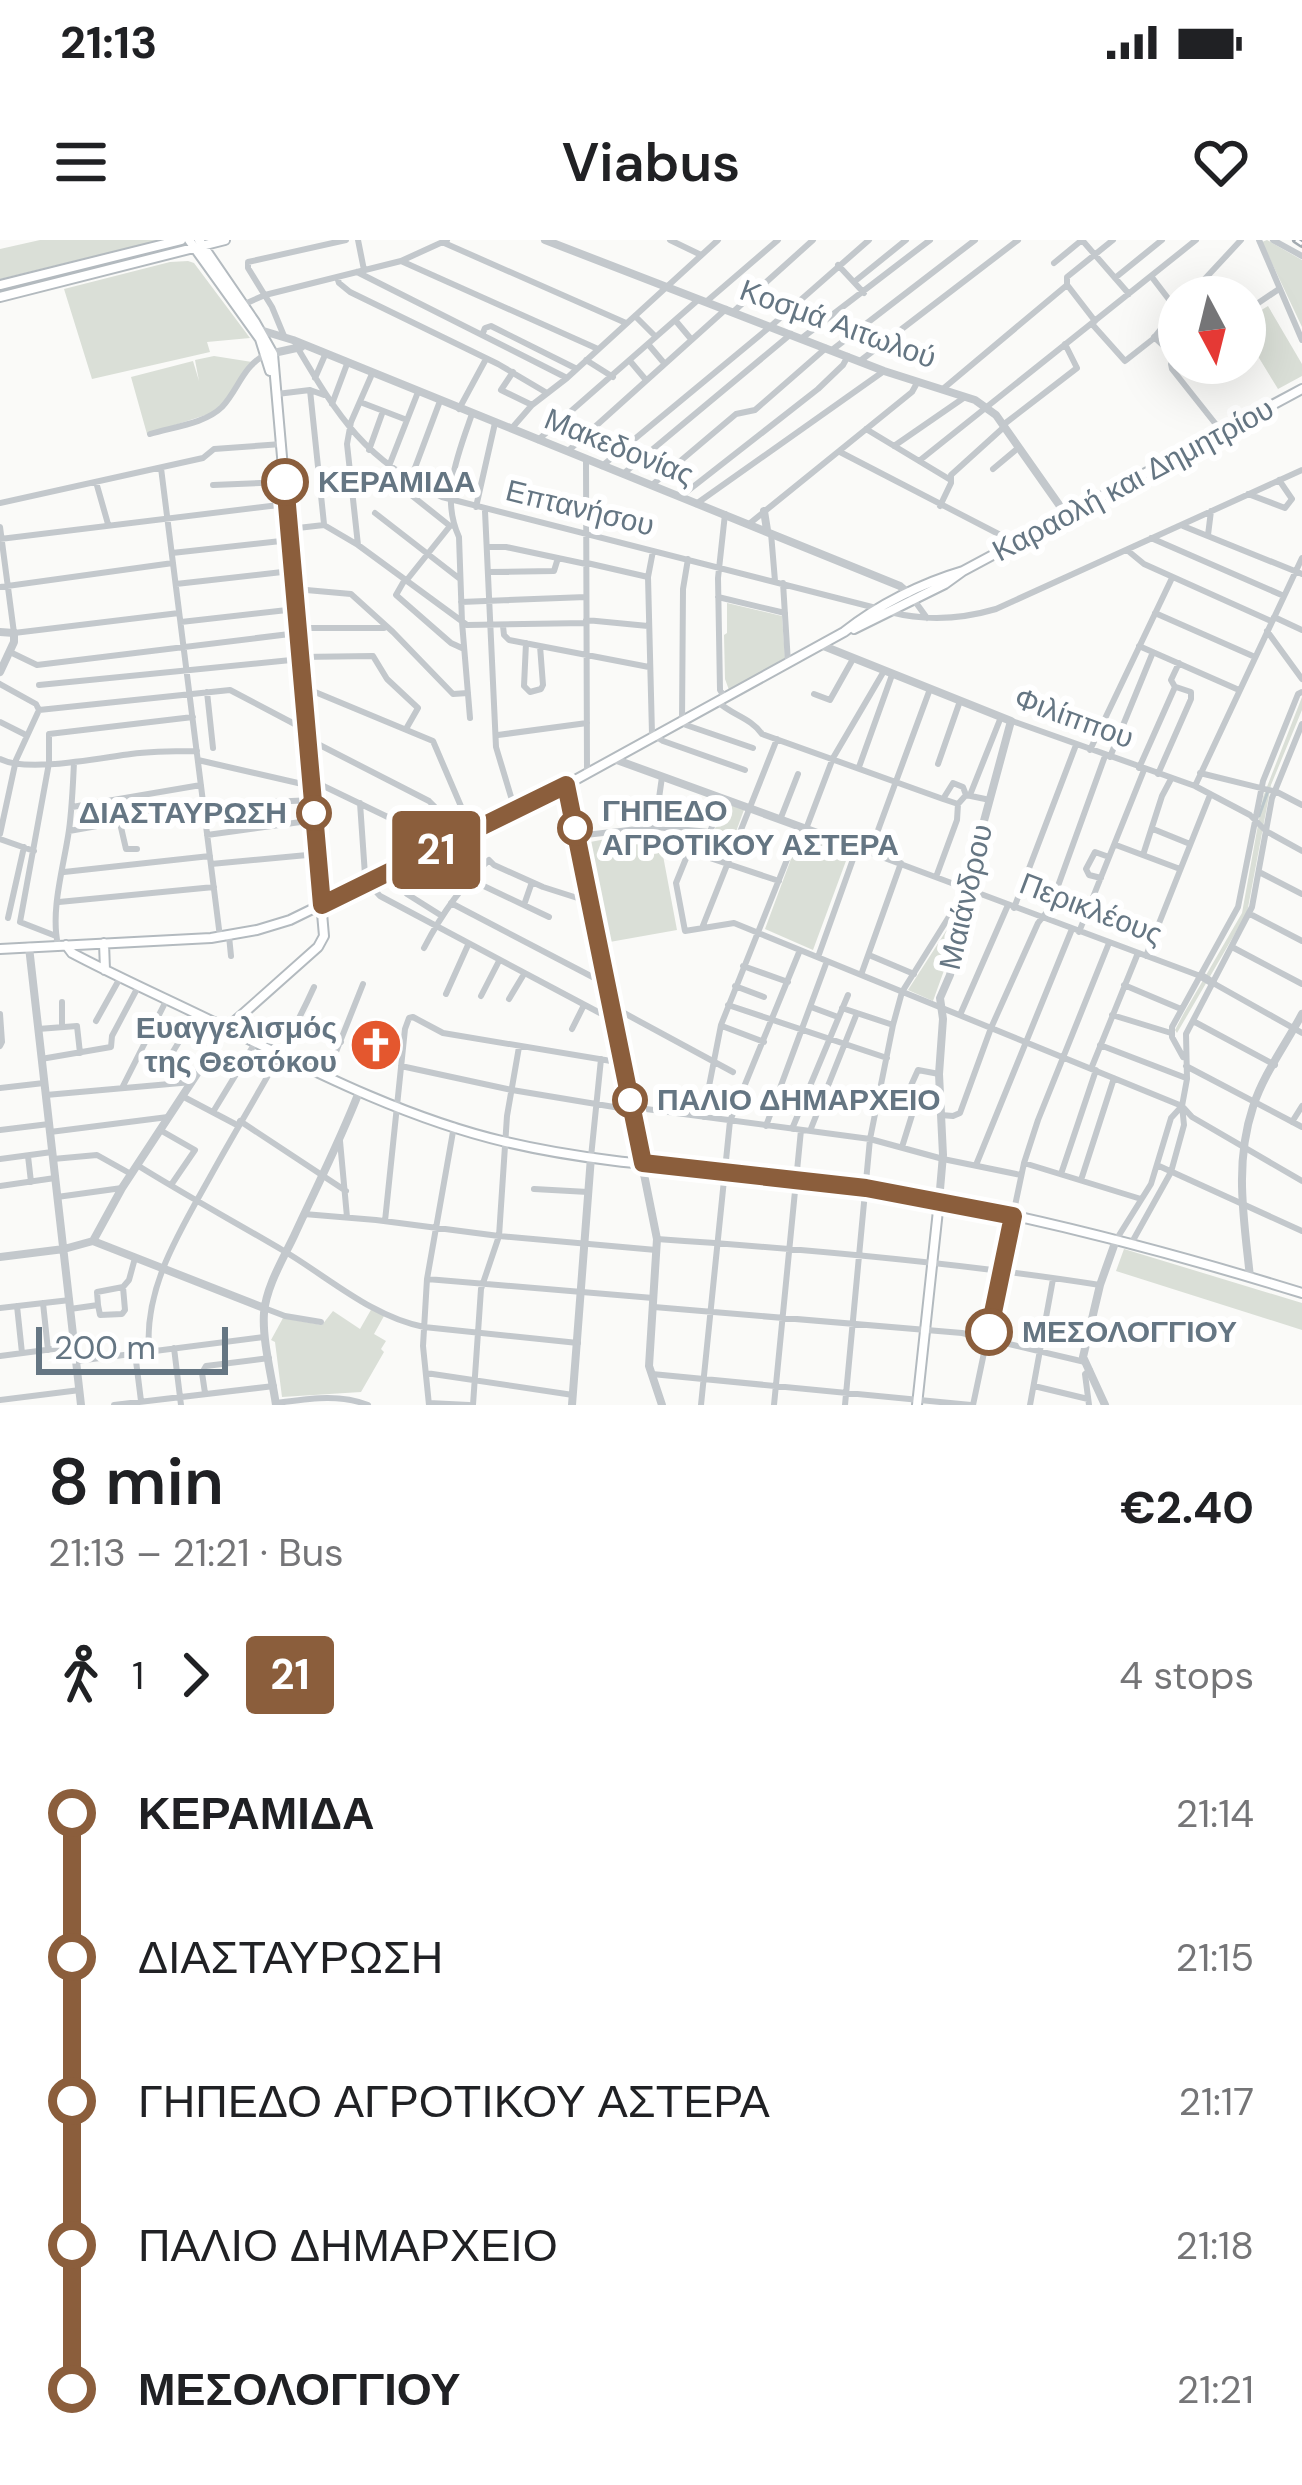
<!DOCTYPE html>
<meta charset="utf-8">
<style>
body{margin:0;font-family:"DM Sans",sans-serif;background:#f2f2f2;color:#202124;height:100vh;display:flex;flex-direction:column;font-size:45px;white-space:nowrap}
*{box-sizing:border-box;margin:0}
p{font-size:39px;color:#757577}
.icon{flex:none;width:66px;height:66px;fill:none;stroke:currentColor;stroke-width:2;stroke-linecap:round;stroke-linejoin:round}
.map{position:relative;height:1165px;overflow:hidden}
.side{display:flex;flex-direction:column;background:#fff;flex:1}
.side>*{flex:none}
.badge{padding:0 24px;border-radius:9px;font-size:42px;line-height:78px}
.needle{width:78px;rotate:173deg}
.controls{position:absolute;left:1158px;top:36px;display:grid;gap:24px}
.controls a{display:grid;place-items:center;width:108px;height:108px;border-radius:50%;background:#fff;box-shadow:0 12px 48px #0002;font-size:60px}
.scale{position:absolute;left:36px;bottom:30px;width:192px;box-sizing:border-box;padding-left:12px;border:6px solid #657683;border-top:0;font-size:33px;line-height:42px;white-space:nowrap;color:#657683;-webkit-text-stroke:9px #fff;paint-order:stroke}
.map>.badge{position:absolute;translate:-50% -50%;box-shadow:0 0 0 6px #fff}
.legs{display:flex;align-items:center;gap:18px;height:132px;padding:0 48px;font-size:39px}
.legs p{margin-inline-start:auto}
.overview{display:flex;align-items:center;justify-content:space-between;height:204px;padding:0 48px}
h1{font-size:66px;font-weight:600;line-height:90px}
ul{padding:0 48px;list-style:none}
li{display:flex;align-items:center;gap:42px;height:144px;font-size:45px}
li i{display:grid;place-items:center;width:18px;height:100%;margin:0 15px;background:currentColor}
li i::after{content:'';width:30px;height:30px;margin:-15px;border:9px solid;border-radius:50%;background:#fff}
li p{margin-inline-start:auto}
li:first-child i{background:linear-gradient(#0000 50%,currentColor 0)}
li:last-child i{background:linear-gradient(currentColor 50%,#0000 0)}
.status{display:flex;justify-content:space-between;align-items:center;height:84px;padding:0 60px;background:#fff;direction:ltr}
.status svg{height:33px;fill:currentColor}
header{display:flex;justify-content:space-between;align-items:center;height:156px;padding:0 48px;background:#fff;font-size:54px;font-weight:600}
.map>svg:first-child{display:block}
.green{fill:#dadfd7}
.lines{fill:none;stroke-linecap:round;stroke-linejoin:round}
.stream{stroke:#bbc7cb;stroke-width:3}
.secondary-casing{stroke:#b3babf;stroke-width:12}
.minor{stroke:#c3c8cc;stroke-width:6}
.tertiary{stroke:#c3c8cc;stroke-width:8}
.secondary{stroke:#fff;stroke-width:8}
.rail-casing{stroke:#a2aab0;stroke-width:8}
.rail{stroke:#fff;stroke-width:3;stroke-dasharray:9;stroke-linecap:butt}
.line-1-casing{stroke:#fff;stroke-width:27}
.line-1{stroke:#8b5e3c;stroke-width:18}
.stop-1-dot{fill:#fff;stroke:#8b5e3c;stroke-width:6}
.labels{text-anchor:middle;stroke-width:12;stroke-linejoin:round;paint-order:stroke}
.street-label{font-size:30px;fill:#657683;stroke:#fff}
.stop-label{font-size:30px;font-weight:bold;fill:#657683;stroke:#fff;text-anchor:start}
.poi-label{font-size:30px;font-weight:bold;fill:#657683;stroke:#fff;text-anchor:end}
</style>
<div class="status"><b>21:13</b><svg viewBox="0 0 49 12"><path d="M0 12V9h3v3zM5 12V6h3v6zM10 12V3h3v9zM15 12V0h3v12zM26 1h20v11H26zM47 4h2v5h-2z"/></svg></div>
<header><svg class="icon" aria-label="menu" viewBox="0 0 24 24"><path d="M4 6h16M4 12h16M4 18h16"/></svg>Viabus<svg class="icon" aria-label="heart" viewBox="0 0 24 24"><path d="M12 20l-8-8c-3-5 5-10 8-4 3-6 11-1 8 4z"/></svg></header>
<div class="map">
<svg width="1302" height="1165" viewBox="0 0 1302 1165">
<rect width="100%" height="100%" fill="#fafaf8"/>
<path class="green" d="M40,0H160L0,39V9Z
M1267,0L1302,20V87L1262,2Z
M188,21L194,23L250,98L207,102L210,112L92,139L64,49L170,22Z
M1268,66L1302,124V136L1278,149L1245,95V80Z
M214,116L252,122L218,171L147,194L131,137L193,121L199,141L195,120Z
M727,363L782,376L785,418L729,450L725,439L724,395L727,393Z
M1302,457V470L1271,545L1247,673L1177,793L1175,790L1184,773L1242,673L1263,557Z
M726,559L745,567L726,619L706,613Z
M658,589L677,690L604,703L585,603Z
M801,592L850,610L813,710L765,689Z
M957,674L951,711L933,761L908,750Z
M1124,1009L1302,1063V1090L1116,1031Z
M372,1068L384,1076L374,1094L386,1101L381,1109L384,1112L361,1152L282,1157L275,1102L271,1100L283,1078L322,1085L333,1071L360,1089Z"/>
<g class="lines">
<path class="stream" d="M1259,576L1268,551"/>
<g class="secondary-casing">
<path id="secondary" d="M189,0L260,99L270,131
M199,0L255,82L273,114L324,696L318,707L227,788
M0,45L181,0
M0,57L225,0
M854,389L945,344L963,331L1302,149
M104,703L105,730
M66,705L72,713C123,740 176,763 228,789C317,833 408,879 506,902C624,930 748,929 868,948C1015,971 1160,1009 1302,1053
M0,709L211,698L257,690L290,680L566,545L844,392C878,365 922,343 963,331
M917,1165L939,961"/>
</g>
<path class="minor" d="M358,0L364,30
M670,0L699,14
M1082,0L1129,54
M1259,0L1302,100
M1273,0L1302,16
M442,2L626,83
M401,21L598,109
M1054,23L1082,0
M838,25L864,53
M357,32L567,138
M1151,36L1177,70
M337,37L339,43L350,52L498,124L547,153
M1115,38L1162,0
M854,42L906,0
M1068,46L1095,81
M1188,57L1241,0
M707,61L778,0
M240,66L265,55L401,21L447,0
M733,72L813,0
M1245,72L1279,49
M635,76L656,97
M675,80L691,99
M1092,84L1125,121L1153,99L1179,67
M482,95L485,88L491,86L577,129
M284,96L272,67L248,28V22L346,0
M1154,97L1177,118
M802,98L930,0
M648,104L664,123
M297,107C339,178 365,220 442,257L876,368
M832,110L975,0
M1179,116L1171,124L1172,129L1222,192
M586,120L613,137
M630,121L646,140
M860,121L1018,0
M513,132L501,150L532,165
M315,138L325,115
M944,148L1067,45V37L1113,0
M310,150L324,284
M277,154L310,150L324,155
M360,162L407,180
M332,164L347,124
M459,169L486,119
M1003,185L1077,128L1065,104
M512,188L532,165L567,138L718,0
M866,189L949,239
M150,194C172,187 205,184 222,167C238,150 243,126 265,115
M538,200L698,60
M894,206L965,157
M369,210L383,171
M568,211L726,69
M840,212L1016,303
M586,219L587,533
M919,221L1196,0
M389,226L418,152
M602,226L771,86L869,0
M161,228L220,697
M993,229L1018,208
M623,234L791,94
M391,239L450,286L454,285
M410,241L440,161
M96,242L108,284
M213,245L285,242
M652,245L736,174L755,170L826,108
M1248,254L1285,268L1292,259L1279,240
M680,257L818,149L843,125L848,116
M0,263L203,218L214,209L282,204
M696,264L884,131
M940,266L951,243V235L1004,187
M476,267L495,183
M485,271L496,507L515,570
M375,273L460,339
M749,284L912,152L917,143
M1183,286L1302,334
M0,287L14,393L179,373
M289,289L324,285L358,305L467,385L586,383
M771,293L775,341
M1208,295L1211,271
M1151,298L1284,356
M0,299L287,264
M358,305L347,204L351,182L372,134
M487,307H506L586,324
M1127,310L1144,324L1271,381
M653,311L648,337L652,494L663,501L745,530
M172,313L290,300
M688,319L683,349L682,481L686,485L753,508
M587,323L648,337
M488,332L554,331L558,318
M404,341L396,355L451,403L464,409
M406,341L450,286
M783,343L788,423
M176,344L291,331
M0,347L173,323
M295,349L351,354L393,392L453,454L468,453
M718,357L785,373
M914,360L927,378
M461,362L586,357
M890,372C925,381 962,379 996,369L1302,230
M1155,373L1255,417
M1274,377L1302,390
M586,380L648,386
M181,382L296,369
M503,386L504,395L509,400L649,427
M298,388H384
M1267,391L1302,439
M526,403L524,446L530,452L541,449L543,445L540,406
M1139,406L1239,450
M10,412L37,425L298,393
M300,417L373,416L387,439L418,468L406,489
M0,444L36,464L39,470L230,450L306,490
M39,445L301,419
M303,447L433,501L472,592
M207,452L213,508
M814,454L830,460L853,419
M725,458L720,450L718,338L725,274
M718,462C732,475 751,478 762,494L943,559
M470,478L462,382L459,297C440,256 458,214 472,174
M1012,481L1195,546L1250,575L1266,591L1302,611
M0,482L26,495
M498,495L587,483
M308,499L429,561L443,575L456,597
M1090,510L1172,338
M1110,517L1153,412
M0,519C27,533 99,518 131,514C152,511 175,511 197,511
M198,520L311,546
M938,524L960,461
M859,527L892,435
M1139,528L1175,447L1171,440L1179,423
M1200,533L1277,552L1302,565
M1158,534L1191,459V452L1176,447
M311,540L396,581L439,608
M1195,546L1302,318
M966,555L958,564L943,559L953,543L963,547L966,555L990,560
M970,555L1001,477
M360,563L365,635L370,645L380,656L600,773H624L733,832
M203,565L313,560
M72,567L201,545
M780,580L798,534
M120,583L126,609H137
M655,586L662,537
M806,589L833,518L884,431
M1153,589L1190,604
M69,591L204,567
M0,594L16,520L39,470
M207,595L315,580
M577,596L655,587L710,592
M831,598L1203,737
M0,599L34,611
M1116,605L1180,629
M870,612L930,449
M702,614L722,559
M1143,615L1162,556L1171,539
M211,624L318,614
M64,632L210,616
M1259,632L1302,654
M389,633L407,654L442,676
M936,637L957,580L958,564
M1101,638L1089,635L1086,629L1095,612L1109,617
M469,639L549,677
M779,641L689,611L676,643L685,691L734,683L1182,866L1192,877L1302,941
M59,662L214,647
M451,663L606,744
M524,665L532,642
M1014,668L1076,505
M1250,674L1302,701
M8,678L24,607
M20,682L49,523V494L193,477
M20,682L56,696
M702,688L777,499
M1079,692L1144,530
M229,696L231,716
M58,705C50,670 64,626 69,590C72,568 73,545 74,522
M1232,707L1302,744
M424,708C441,675 462,645 489,620L494,625L543,647L590,662
M869,715L914,734
M1146,716L1210,555
M818,717L857,608
M743,726L788,742
M861,735L901,623
M1213,743L1302,793
M1124,745L1181,769
M735,746L764,757
M446,754L468,705
M481,756L499,721
M509,759L524,734
M728,765L887,818
M811,767L838,777
M842,768L893,785
M0,774L2,802L0,806
M960,775L1008,665
M1112,775L1171,793
M299,780L341,802
M96,781L120,738
M1193,781L1275,825
M62,786V762
M722,786L764,802
M38,789L77,786L80,813
M572,789L584,765
M1100,805L1186,838
M1183,817L1172,797V787L1238,667L1263,541L1298,454L1302,452
M41,819L111,807L112,796L138,747
M166,823L196,774
M401,826L512,850L632,870
M1186,826L1302,887
M1091,829L1138,713
M939,834L918,830L909,850V854L939,866
M326,837L363,744
M123,846L166,761
M0,848L44,843
M46,855L192,842
M182,856L237,885
M631,867L870,899L943,919L1021,935
M213,872L255,803
M941,875L953,876L960,873L991,788L1038,683L1050,668L1105,516
M703,877L721,785L800,587
M240,881L346,951
M1292,882L1302,866
M766,886L827,721
M792,889L848,755
M0,890L49,884
M160,890L195,910L171,945
M810,891L857,773
M50,892L168,877
M340,901L347,977
M902,907L917,859
M28,916L31,942
M591,917L601,819
M0,919L52,912
M53,919L97,915L131,934
M1024,923L1141,959
M137,925C185,955 235,982 284,1011C328,1037 372,1077 424,1087L578,1103
M976,925L1072,689
M1159,926L1302,991
M1061,934L1096,830
M1081,940L1114,838
M0,946L55,938
M534,949L588,952
M57,957L122,948
M304,974L376,980L499,996L656,1010
M385,981L405,789L409,778L413,777L443,793L623,823
M657,999C805,1009 953,1022 1100,1045
M1116,1000L1151,944L1171,878L1182,866
M1131,1004L1171,932L1184,885L1182,866L1187,839L1186,794L1252,667L1272,558L1302,484
M427,1039L653,1058
M123,1047L129,1040L135,1018
M43,1063L48,1110
M17,1066L22,1113
M654,1067L962,1093L1085,1122
M0,1068L70,1060
M264,1068L285,1076L321,1082
M70,1069L98,1065L100,1075L122,1074L125,1070L123,1047L97,1052L98,1065
M174,1108L181,1165
M149,1111C144,1047 180,991 210,937C245,873 284,813 314,747
M135,1113L141,1161
M0,1116L76,1106
M77,1121L264,1097
M426,1133L573,1155
M652,1134L971,1165
M1034,1146L1088,1159
M205,1153L202,1133L206,1126L269,1118
M0,1160L80,1150
M276,1163C307,1159 338,1153 368,1165
M429,1163L469,1165
M114,1165L274,1146
M429,1165L423,1106L427,1039L454,886
M473,1165L481,1049L499,996L507,876L519,807
M701,1165L730,881L800,710
M774,1165L801,890
M845,1165L870,899L893,785L902,752L965,651
M973,1165L1024,923L1038,880L1109,703
M1030,1165L1053,1039
M1089,1165L1085,1134L1090,1130"/>
<path class="tertiary" d="M545,0L884,131L975,160L996,175L1067,276
M260,90L293,100L900,346L908,353
M269,114L301,107
M764,271L767,290
M0,392L14,393V402L0,432
M821,405L1011,481L971,629L950,735L940,758L943,779L939,834L943,915L939,961
M614,519L831,598
M566,545L657,999L649,1126L662,1165
M29,707L81,1165
M1203,737L1213,743
M93,1001L122,948L227,788
M93,1001L264,1068
M0,1017L64,1009L93,1001
M1250,1037C1244,979 1234,924 1253,867C1263,835 1286,804 1302,774
M276,1165C272,1137 262,1100 264,1073C266,1047 283,1019 294,996C316,948 340,901 359,852
M572,1165L591,917
M1105,1165L1083,1117L1100,1045L1116,1000"/>
<use href="#secondary" class="secondary"/>
<g class="rail-casing">
<path id="rail" d="M1296,0L1302,4"/>
</g>
<use href="#rail" class="rail"/>
</g>
<g class="lines">
<g class="line-1-casing">
<path id="line-1" d="M285,242L322,665L566,545L643,923L866,948L1013,976L989,1092"/>
</g>
<use href="#line-1" class="line-1"/>
</g>
<defs>
<g id="church-disc" transform="scale(2.7)"><circle r="9.5" fill="#e4572e" stroke="#fff"/><path d="M-1.2-6h2.4v3.5h3.3v2.4h-3.3V6h-2.4V-.1h-3.3v-2.4h3.3Z" fill="#fff"/></g>
</defs>
<g fill-rule="evenodd">
<use href="#church-disc" x="376" y="805"/>
</g>
<g class="stop-1-dot">
<circle cx="285" cy="242" r="21"/>
<circle cx="314" cy="573" r="15"/>
<circle cx="575" cy="588" r="15"/>
<circle cx="630" cy="860" r="15"/>
<circle cx="989" cy="1092" r="21"/>
</g>
<g class="labels">
<g class="street-label">
<text transform="translate(838 84) rotate(20)" y="10">Κοσμά Αιτωλού</text>
<text transform="translate(619 207) rotate(22)" y="10">Μακεδονίας</text>
<text transform="translate(1133 240) rotate(-28)" y="10">Καραολή και Δημητρίου</text>
<text transform="translate(580 268) rotate(14)" y="10">Επτανήσου</text>
<text transform="translate(1074 478) rotate(20)" y="10">Φιλίππου</text>
<text transform="translate(966 657) rotate(-77)" y="10">Μαιάνδρου</text>
<text transform="translate(1091 669) rotate(21)" y="10">Περικλέους</text>
</g>
<g class="stop-label">
<text x="318" y="252">ΚΕΡΑΜΙΔΑ</text>
<text x="602" y="581">ΓΗΠΕΔΟ<tspan x="602" dy="34">ΑΓΡΟΤΙΚΟΥ ΑΣΤΕΡΑ</tspan></text>
<text x="287" y="583" text-anchor="end">ΔΙΑΣΤΑΥΡΩΣΗ</text>
<text x="657" y="870">ΠΑΛΙΟ ΔΗΜΑΡΧΕΙΟ</text>
<text x="1022" y="1102">ΜΕΣΟΛΟΓΓΙΟΥ</text>
</g>
<g class="poi-label">
<text x="337" y="798">Ευαγγελισμός<tspan x="337" dy="34">της Θεοτόκου</tspan></text>
</g>
</g>
</svg>
<div class="controls">
<a><svg class="needle" viewBox="-14 -14 28 28"><path d="M0-13l5 13h-10z" fill="#e53935"/><path d="M0 13l5-13h-10z" fill="#757577"/></svg></a>
</div>
<div class="scale">200 m</div>
<b class="badge" style="left:436px;top:610px;background:#8b5e3c;color:#fff">21</b>
</div>
<section class="side">
<div class="overview"><div><h1>8 min</h1><p>21:13 – 21:21 · Bus</p></div><b>€2.40</b></div>
<div class="legs"><svg class="icon" aria-label="walk" viewBox="0 0 24 24"><circle cx="13" cy="4" r="2"/><path d="M13 8l-2 6 4 7M11 14l-3 7M7 12l3-4h3l4 4"/></svg>1<svg class="icon" aria-label="forward" viewBox="0 0 24 24"><path d="M9 5l7 7-7 7"/></svg><b class="badge" style="background:#8b5e3c;color:#fff">21</b><p>4 stops</p></div>
<ul>
<li><i style="color:#8b5e3c"></i><b>ΚΕΡΑΜΙΔΑ</b><p>21:14</p></li>
<li><i style="color:#8b5e3c"></i><span>ΔΙΑΣΤΑΥΡΩΣΗ</span><p>21:15</p></li>
<li><i style="color:#8b5e3c"></i><span>ΓΗΠΕΔΟ ΑΓΡΟΤΙΚΟΥ ΑΣΤΕΡΑ</span><p>21:17</p></li>
<li><i style="color:#8b5e3c"></i><span>ΠΑΛΙΟ ΔΗΜΑΡΧΕΙΟ</span><p>21:18</p></li>
<li><i style="color:#8b5e3c"></i><b>ΜΕΣΟΛΟΓΓΙΟΥ</b><p>21:21</p></li>
</ul>
</section>
